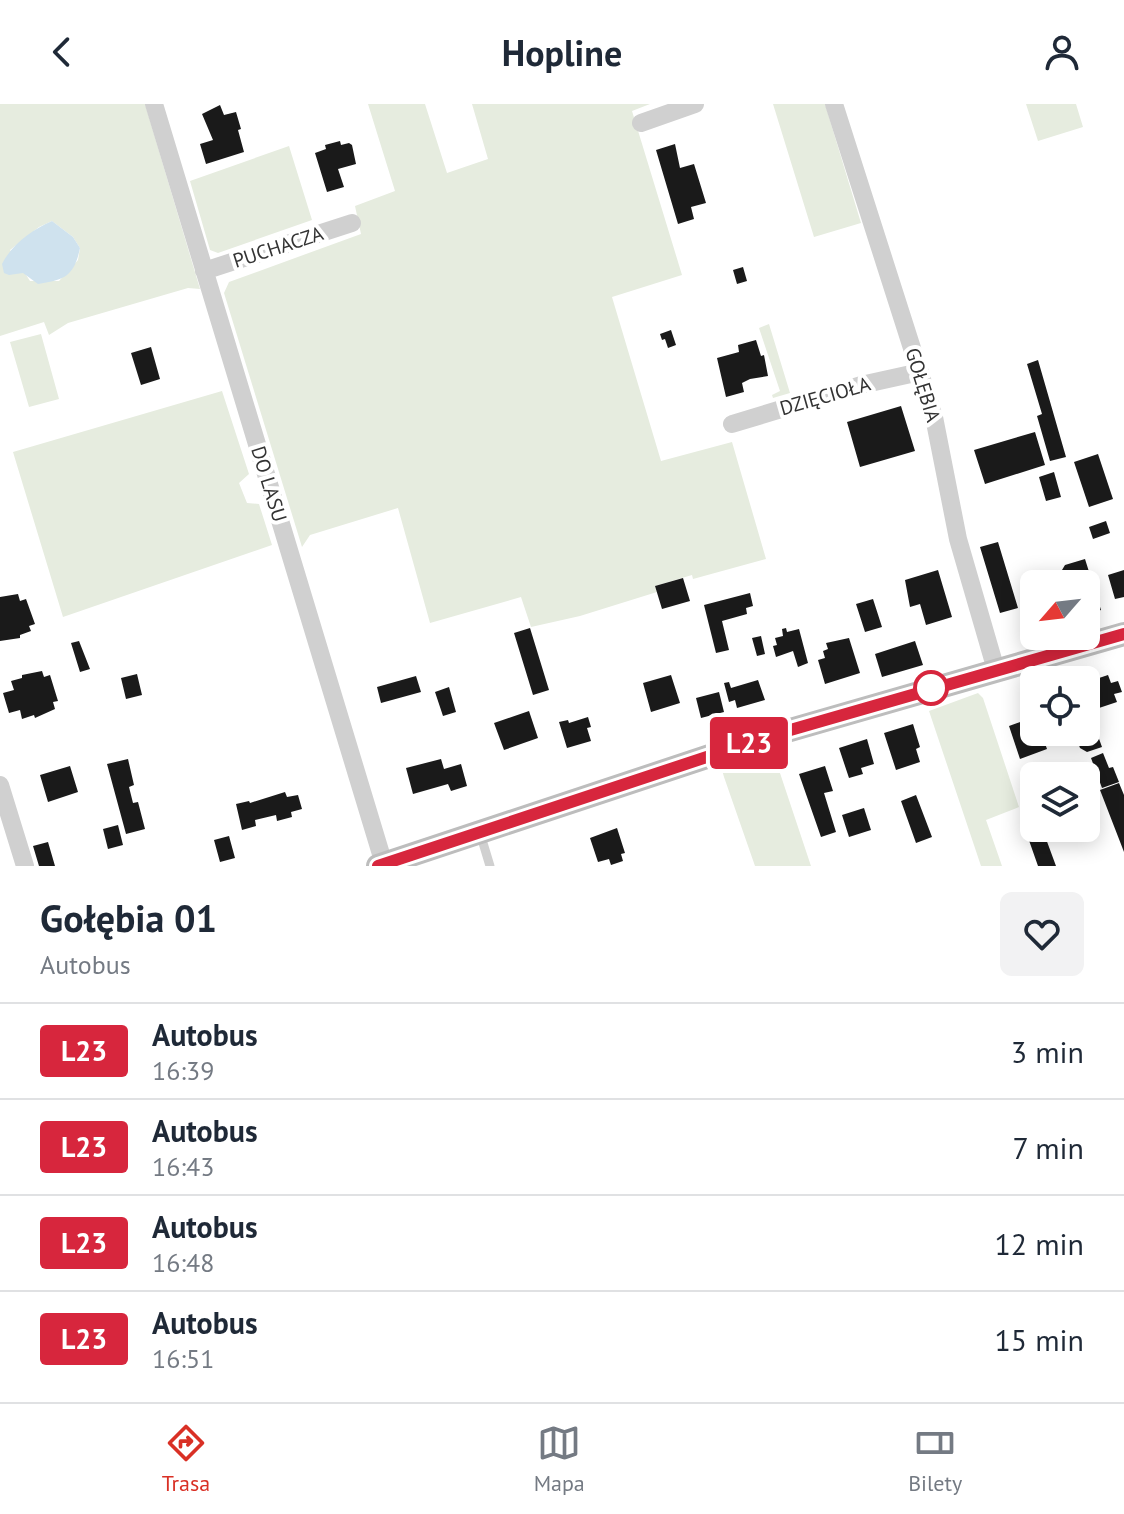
<!DOCTYPE html>
<html lang="pl">
<meta charset="utf-8">
<style>
body{margin:0;font-family:"PT Sans",sans-serif;background:#f2f2f3;color:#1f2937;height:100vh;display:flex;flex-direction:column;font-size:30px;white-space:nowrap}
*{box-sizing:border-box;margin:0}
p{font-size:26px;color:#747a83}
.icon{flex:none;width:44px;height:44px;fill:none;stroke:currentColor;stroke-width:2;stroke-linecap:round;stroke-linejoin:round}
.map{position:relative;height:762px;overflow:hidden}
.panel{display:flex;flex-direction:column;background:#fff;flex:1}
.panel>*{flex:none}
.badge{padding:0 16px;border-radius:6px;font-size:28px;line-height:52px}
.needle{width:52px;rotate:242deg}
.controls{position:absolute;left:1020px;top:466px;display:grid;gap:16px}
.controls a{display:grid;place-items:center;width:80px;height:80px;border-radius:12px;background:#fff;box-shadow:0 4px 20px #0003;font-size:40px}
.map>.badge{position:absolute;translate:-50% -50%;box-shadow:0 0 0 4px #fff}
.round{display:grid;place-items:center;flex:none;width:84px;height:84px;border-radius:12px;background:#f2f2f3}
.overview{display:flex;align-items:center;justify-content:space-between;height:136px;padding:0 40px}
h1{font-size:38px;font-weight:700;line-height:60px}
ul{padding:0;list-style:none}
li{display:flex;align-items:center;gap:24px;height:96px;padding:0 40px;border-top:2px solid #e0e1e3}
li div{flex:1}
li b{display:block;font-size:30px}
li em{font-style:normal}
li .badge{min-width:88px;font-weight:700;text-align:center}
header{display:flex;justify-content:space-between;align-items:center;height:104px;padding:0 40px;background:#fff;font-size:36px;font-weight:700}
.tab-bar{display:flex;justify-content:space-around;align-items:center;height:112px;border-top:2px solid #e0e1e3;background:#fff;font-size:22px;color:#747a83}
.tab-bar a{display:grid;justify-items:center;gap:4px}
.tab-bar .on{color:#d93025}
.map>svg:first-child{display:block}
.green{fill:#e6ecdf;fill-rule:evenodd}
.water{fill:#cfe2ee}
.building{fill:#1a1a1a}
.lines{fill:none;stroke-linecap:round;stroke-linejoin:round}
.lane{stroke:#d0d0d0;stroke-width:9}
.street{stroke:#d0d0d0;stroke-width:18}
.secondary{stroke:#bdbdbd;stroke-width:24}
.line-casing{stroke:#fff;stroke-width:18}
.line{stroke:#d7263d;stroke-width:12}
.stop-dot{fill:#fff;stroke:#d7263d;stroke-width:4}
.labels{text-anchor:middle;stroke-width:8;stroke-linejoin:round;paint-order:stroke}
.street-label{font-size:20px;fill:#333;stroke:#fff}
</style>
<header><svg class="icon" aria-label="back" viewBox="0 0 24 24"><path d="M15 5l-7 7 7 7"/></svg>Hopline<svg class="icon" aria-label="person" viewBox="0 0 24 24"><circle cx="12" cy="8" r="4"/><path d="M4 21q1-7 8-7t8 7"/></svg></header>
<div class="map">
<svg width="1124" height="762" viewBox="0 0 1124 762">
<rect width="100%" height="100%" fill="#fff"/>
<path class="green" d="M0,0H145L200,185L188,184L68,219L49,231L44,218L0,232ZM52,117L73,133L80,144L78,156L59,177H30L10,146L39,123Z
M368,0H425L447,69L488,55L472,0H650L632,7L682,171L612,193L661,357L732,338L766,455L693,475L692,471L655,482L657,488L580,512L531,523L521,493L430,519L398,404L310,431L302,443L224,189L229,178L361,130L355,102L395,87Z
M773,0H825L861,119L814,133Z
M1026,0H1076L1083,23L1038,37Z
M289,42L312,116L218,149L210,146L190,77Z
M769,220L790,289L773,294L772,291L780,287L759,224Z
M41,230L59,295L29,303L10,238Z
M222,287L249,370L239,379L247,399L259,400L272,441L63,513L13,348Z
M978,589L983,594L1019,703L986,716L1002,762H981L929,607Z
M774,651L811,762H755L724,673L722,666Z"/>
<path class="water" d="M52,117L73,133L80,144C74,173 64,176 38,180L23,169L9,171L4,169L2,160C12,140 32,126 52,117Z"/>
<path class="building" d="M220,1L224,11L236,8L241,25L238,26L244,48L206,60L200,40L213,36L202,10Z
M340,37L341,41L349,39L352,41L356,60L338,65L344,83L327,88L315,49L326,45L325,41Z
M675,40L680,64L694,60L706,99L691,103L694,115L678,120L656,46Z
M743,163L747,177L737,180L733,166Z
M671,226L676,241L668,244L665,235L662,236L660,230Z
M756,236L761,252L764,251L768,272L750,275L742,279L744,288L726,293L717,254L739,248L738,241Z
M151,243L160,275L141,281L131,249Z
M1038,256L1066,353L1050,357L1037,312L1042,310L1027,260Z
M901,302L915,347L860,363L847,318Z
M1035,328L1045,361L985,380L974,346Z
M1098,350L1113,395L1089,403L1074,358Z
M1054,368L1061,393L1046,397L1039,373Z
M1106,417L1110,429L1093,435L1089,423Z
M998,438L1018,504L1000,509L980,443Z
M1085,455L1101,506L1086,511V480H1070L1062,466L1065,461Z
M938,466L952,513L926,521L920,500L910,503L905,476Z
M1124,466V493L1115,495L1108,471Z
M683,474L690,497L662,505L655,482Z
M750,489L753,502L746,504L747,510L722,517L729,546L716,549L704,501Z
M18,490L20,497L26,495L35,520L29,522L31,527L20,531V534L0,537V493Z
M873,495L882,523L865,528L856,500Z
M530,524L549,586L533,591L514,529Z
M786,524L787,528L799,525L808,559L798,563L793,547L776,553L773,542L777,541L775,534L783,532L782,525Z
M761,532L765,550L757,552L752,534Z
M849,534L860,569L825,580L818,556L825,554L823,547L828,545L826,539Z
M79,537L90,565L80,568L71,539Z
M915,537L923,561L882,573L875,550Z
M42,567L44,573L50,571L58,597L53,598L55,605L35,614L34,611L22,615L20,606L9,609L3,589L14,586L11,577L22,574V571Z
M137,570L142,591L126,595L121,574Z
M671,571L680,599L651,608L643,579Z
M1108,571L1111,579L1118,577L1122,588L1114,590L1117,598L1096,605L1087,578Z
M416,572L421,588L381,599L377,583Z
M758,576L765,596L737,604L735,596L729,598L724,579L729,578L731,584Z
M449,583L456,608L443,612L435,588Z
M719,588L724,608L701,614L696,594Z
M1086,599L1102,643L1087,648L1080,644L1074,628H1086Z
M529,607L538,634L504,646L494,619Z
M588,613L591,623L587,624L591,637L567,644L559,618L568,616L569,619Z
M1034,613V628H1041L1047,645L1020,655L1009,622Z
M913,620L920,643L916,645L920,658L896,666L884,629Z
M867,635L874,660L861,664L863,670L849,674L839,644Z
M1103,649L1109,664L1113,663L1119,678L1102,684L1091,654Z
M128,655L134,681L129,683L133,699L138,698L145,725L126,730L107,660Z
M441,655L444,665L461,660L467,682L451,687L448,680L413,690L406,664Z
M70,662L78,688L48,698L40,671Z
M825,662L833,687L824,689L836,728L821,733L799,670Z
M1119,679L1124,691V748L1100,686Z
M285,688L287,693L298,691L302,705L291,708L292,713L277,717L276,711L255,716L256,722L242,726L236,700L249,697L250,699Z
M916,691L932,733L916,739L901,697Z
M864,704L871,726L849,733L842,711Z
M118,721L123,741L108,745L103,725Z
M1034,722L1042,724L1056,762H1038L1025,725Z
M617,724L625,749L621,750L623,757L611,761L609,755L598,758L590,734Z
M229,732L235,754L220,758L214,736Z
M48,738L55,762H39L33,742Z"/>
<g class="lines">
<path class="lane" d="M480,729L490,762"/>
<path class="street" d="M154,0L384,760
M834,0L934,313L958,435L996,566
M641,19L695,0
M204,167L352,119
M732,320L861,281L920,268
M0,681L25,762"/>
<path class="secondary" d="M378,762L773,631L1124,530"/>
</g>
<g class="lines">
<g class="line-casing">
<path id="line" d="M378,762L773,631L1124,530"/>
</g>
<use href="#line" class="line"/>
</g>
<circle class="stop-dot" cx="931" cy="584" r="16"/>
<g class="labels">
<g class="street-label">
<text transform="translate(278 143) rotate(-18)" y="7">PUCHACZA</text>
<text transform="translate(923 281) rotate(73)" y="7">GOŁĘBIA</text>
<text transform="translate(825 292) rotate(-16)" y="7">DZIĘCIOŁA</text>
<text transform="translate(269 380) rotate(73)" y="7">DO LASU</text>
</g>
</g>
</svg>
<div class="controls">
<a><svg class="needle" viewBox="-14 -14 28 28"><path d="M0-13l5 13h-10z" fill="#e53935"/><path d="M0 13l5-13h-10z" fill="#747a83"/></svg></a>
<a><svg class="icon" aria-label="locate" viewBox="0 0 24 24"><circle cx="12" cy="12" r="6"/><path d="M12 2v4M12 18v4M2 12h4M18 12h4"/></svg></a>
<a><svg class="icon" aria-label="layers" viewBox="0 0 24 24"><path d="M12 4l9 5-9 5-9-5zM3 14l9 5 9-5"/></svg></a>
</div>
<b class="badge" style="left:749px;top:639px;background:#d7263d;color:#fff">L23</b>
</div>
<section class="panel">
<div class="overview"><div><h1>Gołębia 01</h1><p>Autobus</p></div><a class="round"><svg class="icon" aria-label="heart" viewBox="0 0 24 24"><path d="M12 20l-8-8c-3-5 5-10 8-4 3-6 11-1 8 4z"/></svg></a></div>
<ul>
<li><span class="badge" style="background:#d7263d;color:#fff">L23</span><div><b>Autobus</b><p>16:39</p></div><em>3 min</em></li>
<li><span class="badge" style="background:#d7263d;color:#fff">L23</span><div><b>Autobus</b><p>16:43</p></div><em>7 min</em></li>
<li><span class="badge" style="background:#d7263d;color:#fff">L23</span><div><b>Autobus</b><p>16:48</p></div><em>12 min</em></li>
<li><span class="badge" style="background:#d7263d;color:#fff">L23</span><div><b>Autobus</b><p>16:51</p></div><em>15 min</em></li>
</ul>
</section>
<nav class="tab-bar">
<a class="on"><svg class="icon" aria-label="directions" viewBox="0 0 24 24"><path d="M12 3l9 9-9 9-9-9zM9 14v-3h6M13 9l2 2-2 2"/></svg>Trasa</a>
<a><svg class="icon" aria-label="map" viewBox="0 0 24 24"><path d="M3 6l6-2 6 2 6-2v14l-6 2-6-2-6 2zM9 4v14M15 6v14"/></svg>Mapa</a>
<a><svg class="icon" aria-label="tickets" viewBox="0 0 24 24"><path d="M3 7h18v10H3zM15 7v10"/></svg>Bilety</a>
</nav>
